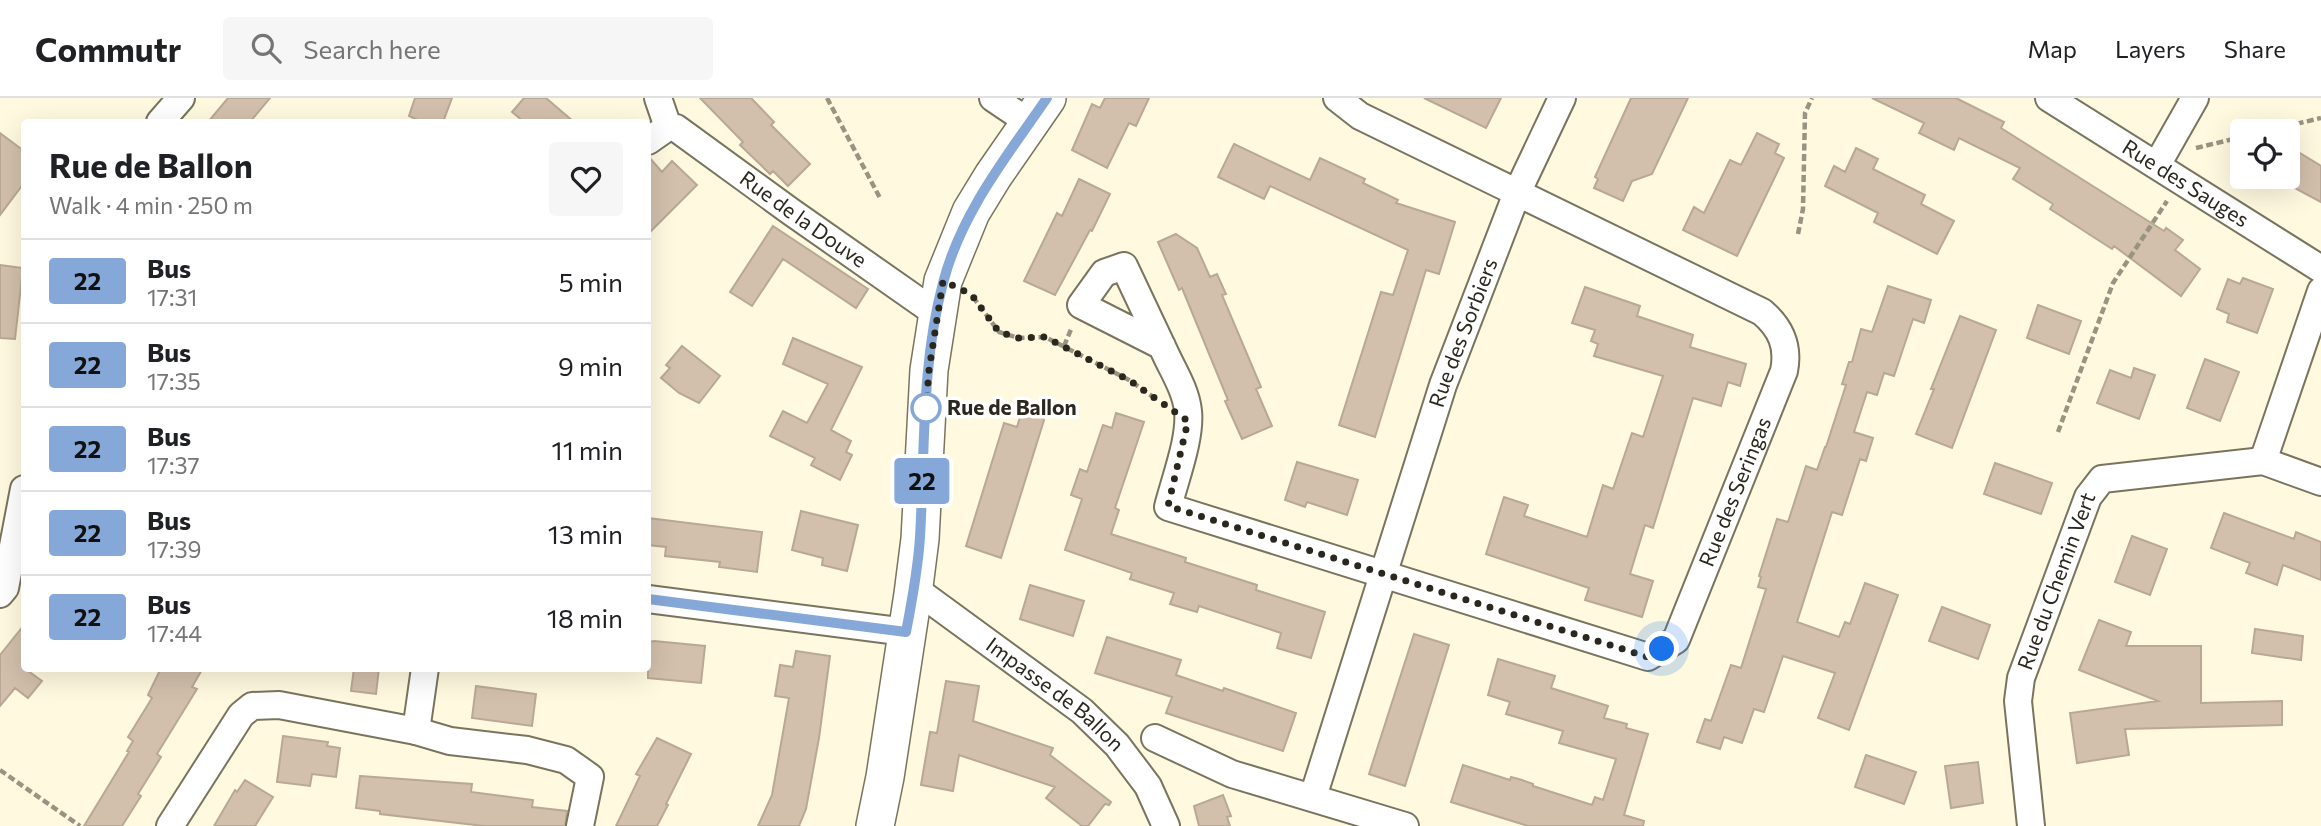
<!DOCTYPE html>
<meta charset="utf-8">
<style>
body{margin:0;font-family:Commissioner,sans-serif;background:#f6f6f6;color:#202124;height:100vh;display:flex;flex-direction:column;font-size:26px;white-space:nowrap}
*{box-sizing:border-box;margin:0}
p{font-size:23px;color:#757577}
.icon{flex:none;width:38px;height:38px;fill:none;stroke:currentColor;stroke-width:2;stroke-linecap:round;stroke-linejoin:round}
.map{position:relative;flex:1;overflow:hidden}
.drawer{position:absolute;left:21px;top:21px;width:630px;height:553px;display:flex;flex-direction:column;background:#fff;border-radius:7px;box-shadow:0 7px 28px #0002}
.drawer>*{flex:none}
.badge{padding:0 14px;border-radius:5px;font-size:24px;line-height:46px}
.controls{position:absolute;left:2230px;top:21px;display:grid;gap:14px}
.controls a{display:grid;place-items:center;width:70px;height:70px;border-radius:7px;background:#fff;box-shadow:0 7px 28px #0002;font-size:35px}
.you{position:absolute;width:35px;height:35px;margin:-18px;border:5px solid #fff;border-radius:50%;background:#1a73e8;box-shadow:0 0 0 10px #1a73e833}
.map>.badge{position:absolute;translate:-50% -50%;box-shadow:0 0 0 4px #fff}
.round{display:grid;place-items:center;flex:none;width:74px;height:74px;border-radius:7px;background:#f6f6f6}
.summary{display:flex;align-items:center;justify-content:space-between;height:119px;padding:0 28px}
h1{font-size:33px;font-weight:700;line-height:52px}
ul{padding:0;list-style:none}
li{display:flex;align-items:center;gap:21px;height:84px;padding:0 28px;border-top:2px solid #e0e0e0}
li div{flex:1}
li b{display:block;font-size:26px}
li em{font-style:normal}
li .badge{min-width:77px;font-weight:700;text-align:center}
header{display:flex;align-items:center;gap:42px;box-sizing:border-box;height:98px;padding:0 35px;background:#fff;border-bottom:2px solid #e0e0e0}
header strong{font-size:33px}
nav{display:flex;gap:38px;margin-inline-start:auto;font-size:24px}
.search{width:490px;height:63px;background:#f6f6f6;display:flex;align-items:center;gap:18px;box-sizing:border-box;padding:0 24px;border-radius:7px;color:#757577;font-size:26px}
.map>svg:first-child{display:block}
.building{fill:#d2bfac;stroke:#b9a895;stroke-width:2}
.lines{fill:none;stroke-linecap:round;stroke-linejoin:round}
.street-casing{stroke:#79745e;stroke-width:30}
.secondary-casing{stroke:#79745e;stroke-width:40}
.path{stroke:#989482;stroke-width:4.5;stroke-dasharray:7 3.5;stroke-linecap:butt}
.street{stroke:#fff;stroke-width:26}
.secondary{stroke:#fff;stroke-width:37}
.line-casing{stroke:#fff;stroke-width:16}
.line{stroke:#86a8d8;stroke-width:10}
.walk{stroke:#2a281e;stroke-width:7;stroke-dasharray:0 12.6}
.stop-dot{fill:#fff;stroke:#86a8d8;stroke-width:3.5}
.labels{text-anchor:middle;stroke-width:7;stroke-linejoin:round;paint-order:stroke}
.street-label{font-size:21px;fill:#2a281e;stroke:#fff}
.stop-label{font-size:21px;font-weight:bold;fill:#2a281e;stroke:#fff;text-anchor:start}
</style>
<header>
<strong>Commutr</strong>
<div class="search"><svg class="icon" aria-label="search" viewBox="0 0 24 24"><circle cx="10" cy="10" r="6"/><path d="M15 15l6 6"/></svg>Search here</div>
<nav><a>Map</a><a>Layers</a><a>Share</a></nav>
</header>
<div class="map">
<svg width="2321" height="728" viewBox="0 0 2321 728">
<rect width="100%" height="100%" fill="#fff9e0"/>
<path class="building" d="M228,0H270L250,24H208Z
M415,0H452L443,24H422L409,18Z
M524,0H546L574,24H524L512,14Z
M700,0H751L774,24L771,27L810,66L788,88L773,73L770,76L740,47L743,44Z
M1105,0H1149L1136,28L1129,25L1107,70L1072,52L1092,6L1100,10Z
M1424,0H1501L1486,30Z
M1631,0H1688L1652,76L1632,83L1623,103L1594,90L1598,81L1595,79Z
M1872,0H1956L2004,24L2001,30L2164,133L2166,130L2183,142L2175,152L2200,171L2181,198L2114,148L2112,151L2050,111L2053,106L2013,81L2020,70L1959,40L1954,52L1919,35L1924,25Z
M0,35L24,53V85L0,117Z
M1757,35L1779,46L1775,55L1784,60L1737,158L1683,132L1694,109L1704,115L1730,62L1741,67Z
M1234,46L1310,82L1320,60L1365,81L1363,85L1398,102L1396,105L1455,124L1439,176L1426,172L1375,339L1339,327L1381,194L1393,197L1408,152L1270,88L1264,101L1218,79Z
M2287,47L2321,68V104L2287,86Z
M1856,50L1878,61L1873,71L1925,97L1921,106L1954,123L1937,156L1874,124L1878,115L1825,88L1834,68L1845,74Z
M648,58L662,74L672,63L697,87L648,136Z
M1079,81L1110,96L1092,133L1090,132L1055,197L1024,183L1057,115L1062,118Z
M773,128L868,191L856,210L783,161L752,208L730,194Z
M1176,136L1197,150L1210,179L1217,176L1226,196L1222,197L1261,289L1256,291L1272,328L1242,341L1225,303L1228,302L1182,190L1179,192L1158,144Z
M0,167L23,170L15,241L0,240Z
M2243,180L2273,191L2257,235L2227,224L2229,216L2217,211L2228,181L2240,186Z
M1888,188L1931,202L1924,225L1913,221L1894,278L1884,275L1877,297L1867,294L1854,334L1873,340L1866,363L1860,361L1842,417L1832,414L1797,524L1839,539L1845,524L1850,526L1865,485L1898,497L1849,632L1818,620L1835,575L1783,558L1764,614L1754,611L1742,645L1724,639L1720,651L1697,644L1705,621L1711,623L1731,567L1741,570L1766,491L1758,489L1761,479L1759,478L1777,421L1788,424L1806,368L1817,372L1825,349H1826L1846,287L1842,286L1849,264H1852L1861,231L1872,234Z
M1585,189L1640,208L1637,218L1693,237L1690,249L1746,266L1740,288L1728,284L1721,308L1693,300L1653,430L1645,427L1630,476L1653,483L1642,519L1585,502L1589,490L1486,456L1504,399L1528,407L1524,418L1587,439L1603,387L1613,391L1632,335L1643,339L1663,278L1594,258L1598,246L1591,243L1595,232L1572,225Z
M2038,207L2081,223L2069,256L2027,240Z
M1960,218L1996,232L1952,350L1916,336L1934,291H1931Z
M793,240L862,269L831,332L851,343L846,354L852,357L840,382L811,367L815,360L770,338L783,313L807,325L828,286L783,266Z
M682,248L720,278L699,305L679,295L661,280L670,270L666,267Z
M2205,261L2239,274L2220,323L2187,310Z
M2134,270L2155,277L2139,321L2097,305L2110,272L2131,280Z
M1023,309L1040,314L1044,322L1001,460L966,448L1004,325L1017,329Z
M1116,315L1144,324L1115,410L1119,412L1111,436L1186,460L1185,464L1257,487L1256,492L1325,514L1311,560L1277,550L1281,535L1199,508L1197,514L1170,506L1174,495L1130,481L1132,475L1065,452L1082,401L1071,397L1080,371L1087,374L1103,327L1112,330Z
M1297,364L1358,382L1347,417L1307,404L1305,409L1285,402Z
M1995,365L2052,385L2041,416L1984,396Z
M801,413L858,427L847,473L822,467L823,460L792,452Z
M2224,415L2294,441L2296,434L2321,444V482L2283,467L2277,487L2246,475L2250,465L2211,450Z
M648,420L762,434L757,474L719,469L720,464L665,458L666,449L648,447Z
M2132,438L2167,451L2150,497L2115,484Z
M1030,487L1084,503L1073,538L1020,521Z
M1942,509L1990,527L1978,561L1929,543Z
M2099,522L2131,534L2126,548H2201V605L2282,603V627L2125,631L2129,657L2077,665L2070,615L2158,603L2079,572Z
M24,527V570L42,583L28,600L15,590L0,608V557Z
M2255,531L2303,538L2301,562L2252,555Z
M1414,536L1449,547L1405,688L1369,676Z
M1107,539L1181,562L1176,577L1223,593L1224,590L1296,615L1283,653L1166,615L1172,599L1095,575Z
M654,543L705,548L701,585L648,580V544Z
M796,553L830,558L819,640L806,711L799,728H758L772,697L789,600L775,598L780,567L793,569Z
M1498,561L1555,578L1551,590L1608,608L1604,620L1627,626L1626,630L1648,636L1624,717L1644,723L1643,728H1528L1451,704L1463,667L1510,682L1511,679L1522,682L1533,686V688L1592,707L1595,699L1603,702L1616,661L1559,645L1563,633L1506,616L1510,604L1488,597Z
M161,570H203L192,589L197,591L157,656L161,659L138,696L141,698L122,728H84L129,654L127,653L133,643L128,639L152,600L148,597Z
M354,570H379L376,596L351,593Z
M946,583L979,588L973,623L1053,650L1050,657L1111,704L1109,707L1105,706L1088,728H1082L1046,700L1055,689L959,657L953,693L921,687L930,634L937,635Z
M476,588L536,596L532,628L472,620Z
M283,638L328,644L327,648L340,650L336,679L312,676L310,688L277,684Z
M657,640L691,656L666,706L668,707L657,728H616L640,678L636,676Z
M1866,657L1916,674L1904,706L1855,689Z
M1978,664L1983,705L1951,710L1945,668Z
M360,678L472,686L471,694L533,702L532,709L567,713L565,728H484L380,716V713L356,710Z
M245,682L273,699L255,728H214L235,692L237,694Z
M1223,697L1231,718L1227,719L1230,728H1199L1194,708Z"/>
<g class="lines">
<g class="street-casing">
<g id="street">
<path d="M658,0L668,29"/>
<path d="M993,0L1030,25"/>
<path id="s1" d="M2049,0L2321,171"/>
<path d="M160,24L181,0"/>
<path id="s2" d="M648,43L668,29L676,30L790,113L937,216"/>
<path d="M2157,67L2195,0"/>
<path id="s3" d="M1162,248L1081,207L1104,175L1124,168C1138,198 1152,227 1166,257C1174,274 1186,293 1188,313C1191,340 1175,381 1168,409L1648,559L1676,542L1784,273C1789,248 1781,230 1762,214L1360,18L1337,0"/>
<path d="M2263,363L2321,193"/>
<path d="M0,496L5,490L24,391"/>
<path id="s4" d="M913,496L926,499L1082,613L1117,647L1148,688L1166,728"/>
<path d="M648,501L906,534"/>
<path d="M416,633L450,643L527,652L566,662L590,679L580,728"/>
<path d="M1155,640L1232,676L1405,728"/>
<path id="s5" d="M1313,699L1443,287L1517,95L1562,0"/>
<path d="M170,728L241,617L252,608L279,607L416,633L425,570"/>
<path id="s6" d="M2031,728L2018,603L2021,580L2088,399L2102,381L2263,363L2321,384"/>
</g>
</g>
<g class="secondary-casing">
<path id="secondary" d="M875,728L885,679L913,496L920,441L929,272L943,183L971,114L993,78L1047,0"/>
</g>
<path class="path" d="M827,0L880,100
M2266,33L2321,20
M2196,50L2242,39
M1798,136L1803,111L1805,15L1812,0
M973,199L999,234L1019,240L1045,239L1129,282L1156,301
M1064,248L1072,229
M2058,334L2113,185L2167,103
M0,672L80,728"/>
<use href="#street" class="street"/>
<use href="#secondary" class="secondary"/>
</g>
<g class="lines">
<g class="line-casing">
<path id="line" d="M648,501L906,534C912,503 918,471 920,439C925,355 921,267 943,185C961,115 1007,58 1047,0"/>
</g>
<use href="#line" class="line"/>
<path class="walk" d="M926,310L929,272L943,183L971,196L999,234L1019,240L1045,239L1129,282L1188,323L1168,408L1648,559L1662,551"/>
</g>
<circle class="stop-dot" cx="926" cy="310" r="14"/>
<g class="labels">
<g class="street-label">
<text dy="7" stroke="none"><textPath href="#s1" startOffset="161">Rue des Sauges</textPath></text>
<text dy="7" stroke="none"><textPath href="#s2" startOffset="189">Rue de la Douve</textPath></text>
<text dy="7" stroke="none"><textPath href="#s5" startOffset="488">Rue des Sorbiers</textPath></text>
<text dy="7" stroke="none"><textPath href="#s3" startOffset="1104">Rue des Seringas</textPath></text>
<text dy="7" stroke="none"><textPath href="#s6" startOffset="252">Rue du Chemin Vert</textPath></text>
<text dy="7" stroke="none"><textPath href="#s4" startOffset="175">Impasse de Ballon</textPath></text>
</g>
<g class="stop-label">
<text x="947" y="317">Rue de Ballon</text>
</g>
</g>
</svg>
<div class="controls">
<a><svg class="icon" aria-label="locate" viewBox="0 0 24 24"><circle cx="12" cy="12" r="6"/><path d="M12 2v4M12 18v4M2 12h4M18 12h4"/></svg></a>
</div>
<div class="you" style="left:1662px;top:551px"></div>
<b class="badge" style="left:922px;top:383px;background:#86a8d8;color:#111">22</b>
<section class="drawer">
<div class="summary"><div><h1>Rue de Ballon</h1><p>Walk · 4 min · 250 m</p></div><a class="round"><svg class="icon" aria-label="heart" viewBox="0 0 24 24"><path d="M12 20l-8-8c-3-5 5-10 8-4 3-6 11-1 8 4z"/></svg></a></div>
<ul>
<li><span class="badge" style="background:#86a8d8;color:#111">22</span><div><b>Bus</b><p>17:31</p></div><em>5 min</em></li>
<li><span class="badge" style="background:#86a8d8;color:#111">22</span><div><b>Bus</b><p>17:35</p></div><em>9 min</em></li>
<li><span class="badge" style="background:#86a8d8;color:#111">22</span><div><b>Bus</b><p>17:37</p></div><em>11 min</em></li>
<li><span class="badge" style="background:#86a8d8;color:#111">22</span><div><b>Bus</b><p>17:39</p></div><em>13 min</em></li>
<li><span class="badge" style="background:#86a8d8;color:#111">22</span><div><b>Bus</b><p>17:44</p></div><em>18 min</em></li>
</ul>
</section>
</div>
